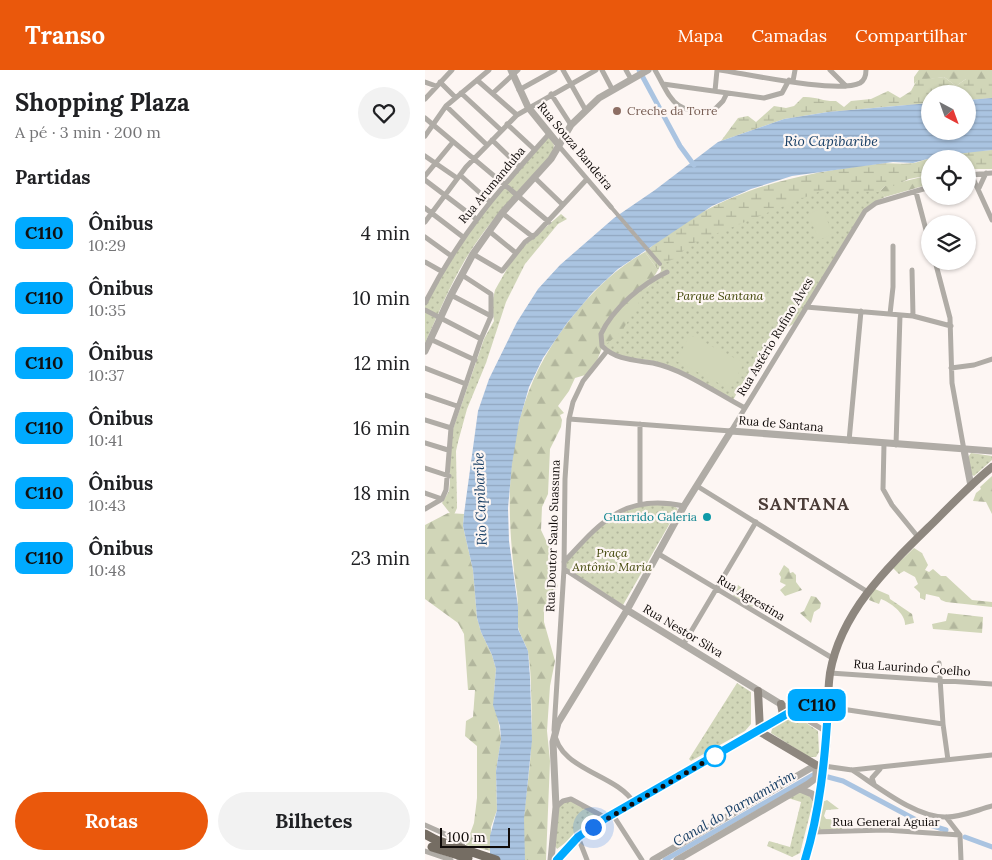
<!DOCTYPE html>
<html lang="pt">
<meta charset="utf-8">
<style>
body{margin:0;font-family:Lora,serif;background:#f2f2f2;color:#202124;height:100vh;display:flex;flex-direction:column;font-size:19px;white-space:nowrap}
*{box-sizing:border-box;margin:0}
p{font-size:16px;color:#757577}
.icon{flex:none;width:28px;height:28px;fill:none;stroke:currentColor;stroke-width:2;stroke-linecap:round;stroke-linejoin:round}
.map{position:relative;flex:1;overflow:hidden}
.drawer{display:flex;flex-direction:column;background:#fff;width:425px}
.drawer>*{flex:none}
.badge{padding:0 10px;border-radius:8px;font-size:18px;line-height:32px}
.needle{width:32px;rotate:139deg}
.controls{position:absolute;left:496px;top:15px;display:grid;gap:10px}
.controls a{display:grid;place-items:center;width:55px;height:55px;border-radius:50%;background:#fff;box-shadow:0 1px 4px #0004;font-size:25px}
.scale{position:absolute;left:15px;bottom:12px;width:70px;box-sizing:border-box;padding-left:5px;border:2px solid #100b09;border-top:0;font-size:14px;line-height:18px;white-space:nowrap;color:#100b09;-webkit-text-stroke:4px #fdf6f3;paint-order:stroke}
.you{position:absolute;width:25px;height:25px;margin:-12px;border:4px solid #fff;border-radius:50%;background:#1a73e8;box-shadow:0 0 0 8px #1a73e833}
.map>.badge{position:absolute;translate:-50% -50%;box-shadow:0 0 0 2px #fff}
h2{padding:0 15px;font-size:19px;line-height:45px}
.round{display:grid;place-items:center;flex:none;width:52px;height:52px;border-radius:26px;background:#f2f2f2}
.overview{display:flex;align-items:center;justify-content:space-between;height:85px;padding:0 15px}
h1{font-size:24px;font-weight:700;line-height:38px}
.button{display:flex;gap:10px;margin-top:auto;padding:10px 15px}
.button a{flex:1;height:58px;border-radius:30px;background:#ea580c;color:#fff;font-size:20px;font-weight:700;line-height:58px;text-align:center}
.button a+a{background:#f2f2f2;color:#202124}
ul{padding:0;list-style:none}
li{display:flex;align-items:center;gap:15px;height:65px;padding:0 15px}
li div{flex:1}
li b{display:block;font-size:19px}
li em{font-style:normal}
li .badge{min-width:55px;font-weight:700;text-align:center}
header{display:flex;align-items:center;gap:30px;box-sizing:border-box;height:70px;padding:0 25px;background:#ea580c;color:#fff}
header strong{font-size:24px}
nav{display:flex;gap:28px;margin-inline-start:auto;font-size:18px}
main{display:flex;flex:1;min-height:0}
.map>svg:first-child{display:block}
.green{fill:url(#green-dots)}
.forest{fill:url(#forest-firs)}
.wetland{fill:url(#wetland-marsh)}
.pitch{fill:#d1d6b8}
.water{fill:url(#water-rules)}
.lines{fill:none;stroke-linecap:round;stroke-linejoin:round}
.canal{stroke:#aac4e1;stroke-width:5}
.pedestrian{stroke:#b0aca6;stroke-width:4}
.minor{stroke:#b0aca6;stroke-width:5}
.tertiary{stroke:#b0aca6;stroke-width:7}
.secondary{stroke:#8e877f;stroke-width:8}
.primary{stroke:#756d63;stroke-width:9}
.primary-bridge{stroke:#756d63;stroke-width:9}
.line-casing{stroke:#fff;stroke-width:11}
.line{stroke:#0af;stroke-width:8}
.walk{stroke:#100b09;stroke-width:5;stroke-dasharray:0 9}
.education-dot{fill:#8d6e63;stroke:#fdf6f3;stroke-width:2}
.culture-dot{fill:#0f9aa8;stroke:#fdf6f3;stroke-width:2}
.stop-dot{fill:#fff;stroke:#0af;stroke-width:2.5}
.labels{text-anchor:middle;stroke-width:4.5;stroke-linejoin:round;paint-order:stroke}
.education-label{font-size:12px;fill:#785e54;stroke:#fdf6f3;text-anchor:start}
.street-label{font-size:12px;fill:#100b09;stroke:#fdf6f3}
.park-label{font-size:12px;font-style:italic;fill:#414608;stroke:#fdf6f3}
.culture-label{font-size:12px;fill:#0d838f;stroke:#fdf6f3;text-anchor:end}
.water-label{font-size:14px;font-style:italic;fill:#183f66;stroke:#fdf6f3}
.district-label{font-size:18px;font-weight:bold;letter-spacing:1px;fill:#4a3c37;stroke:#fdf6f3}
</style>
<header>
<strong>Transo</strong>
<nav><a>Mapa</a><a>Camadas</a><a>Compartilhar</a></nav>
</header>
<main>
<section class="drawer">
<div class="overview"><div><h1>Shopping Plaza</h1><p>A pé · 3 min · 200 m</p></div><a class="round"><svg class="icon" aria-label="heart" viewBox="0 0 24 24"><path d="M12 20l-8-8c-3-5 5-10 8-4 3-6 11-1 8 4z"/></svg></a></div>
<h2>Partidas</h2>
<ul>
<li><span class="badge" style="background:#0af;color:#111">C110</span><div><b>Ônibus</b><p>10:29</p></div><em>4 min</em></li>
<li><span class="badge" style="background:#0af;color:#111">C110</span><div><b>Ônibus</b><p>10:35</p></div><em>10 min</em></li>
<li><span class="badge" style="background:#0af;color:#111">C110</span><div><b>Ônibus</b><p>10:37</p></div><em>12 min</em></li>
<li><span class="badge" style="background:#0af;color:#111">C110</span><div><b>Ônibus</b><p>10:41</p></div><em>16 min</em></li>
<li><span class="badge" style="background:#0af;color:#111">C110</span><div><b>Ônibus</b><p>10:43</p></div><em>18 min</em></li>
<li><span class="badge" style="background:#0af;color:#111">C110</span><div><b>Ônibus</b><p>10:48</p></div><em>23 min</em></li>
</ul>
<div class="button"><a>Rotas</a><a>Bilhetes</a></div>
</section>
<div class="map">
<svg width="567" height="790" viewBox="0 0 567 790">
<defs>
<pattern id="green-dots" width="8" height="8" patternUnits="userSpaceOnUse" patternTransform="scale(1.25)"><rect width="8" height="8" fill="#d1d6b8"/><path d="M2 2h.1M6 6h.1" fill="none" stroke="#b2b69d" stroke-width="1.8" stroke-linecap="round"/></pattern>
<pattern id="forest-firs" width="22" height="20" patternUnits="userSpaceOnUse" patternTransform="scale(1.25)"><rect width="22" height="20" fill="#d1d6b8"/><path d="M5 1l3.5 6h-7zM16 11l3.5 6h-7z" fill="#b2b69d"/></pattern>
<pattern id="wetland-marsh" width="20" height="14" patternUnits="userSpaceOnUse" patternTransform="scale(1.25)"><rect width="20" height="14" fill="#d1d6b8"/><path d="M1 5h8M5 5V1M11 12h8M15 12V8" fill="none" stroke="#b2b69d"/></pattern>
<pattern id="water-rules" width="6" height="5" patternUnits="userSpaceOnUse" patternTransform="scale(1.25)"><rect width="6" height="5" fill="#aac4e1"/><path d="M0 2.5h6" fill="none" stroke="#91a7c0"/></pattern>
</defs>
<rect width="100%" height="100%" fill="#fdf6f3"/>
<path class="green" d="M124,67L129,75L128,83C97,117 64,150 40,190C24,217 13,245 0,273V236L7,220L55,144Z
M421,110L455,120L460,127L452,131L443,139L370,253L343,269L308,330C284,317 258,300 232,292C212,286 190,292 177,273L236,201L235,194L227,183Z
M136,144L142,149L133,154L100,194L81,232L61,293L42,339L33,372L31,381L32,438L28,447L17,433L24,421L25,411V368L59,269L69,251L67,234L70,220L91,183Z
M546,383L567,386V390L549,406L546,404L543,387Z
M218,435H248L253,439L198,535L142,499L140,494L159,471L189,446Z
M312,613L326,622V654L320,661L266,691L264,689Z
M363,646H371L393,661L394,682L391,687H384L346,663L348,655Z
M376,722L383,724L388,732L375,783L367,787L342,776L344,771L365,777L376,732L363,728Z
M142,729L173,745L174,748L132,779L130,776L134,735Z"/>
<path class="forest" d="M494,0H567V9H541L531,16L519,7L492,11L489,14V7Z
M505,105V114L460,127L455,121L460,116Z
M220,182L233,200L197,261L177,278L167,303L150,308L144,321L133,336L139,343L135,345L137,350L136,357L125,379L123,424L117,437L116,460L131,492L128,503L133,516L119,543V552L130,591L125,616L122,661L125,691L121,790H100C95,757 102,725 105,692C107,668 107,644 106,620C106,608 105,594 103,582C101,574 95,566 93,557C91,546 94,535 92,523C77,418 80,326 152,241C172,217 193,197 220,182Z
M567,406V444L561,432L548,431L551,423L556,419L555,417Z
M23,443L39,444L38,456L48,500L52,548L56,562L67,585L71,599L69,623L76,669L71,701L72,740L66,757V781L41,775L49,753L52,728V676L40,666L41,651L48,647L50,620H43L39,564L33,553L0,529V455Z
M489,478L497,483L503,495L500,500L504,502L508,499L516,506H521L547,530L567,532V537L521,532L516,530L514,527L501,524L500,530L495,528V523L489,517L493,514L490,507L479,501L474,504L468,498Z
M359,495L364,499L365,503L368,502L371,505V512L377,520L360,526L355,520L361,515L355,512L356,507L354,504Z
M313,515L333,530L327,537L308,526Z
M450,519L464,525L465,529L487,544L489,553L480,555C481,544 465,532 456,529L454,534L444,530L446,523Z
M386,526L391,527L396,533L395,538L389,542L386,553L375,543L379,541Z
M523,543L558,547L557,563L508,559L507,554L521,551Z
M402,730L414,739L401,740L399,746L401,749L418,750L417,760H393L395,733Z"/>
<path class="wetland" d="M519,7L531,16L541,9H567V28L543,30L542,24H505V33L403,42L359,49L296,71L313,48L323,46L331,52L349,36L361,38L369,36L378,27C390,26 400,32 411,31L419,37L426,31L446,29L463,21L475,28L486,21L492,10Z
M567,80V99H543L542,89H505V105L484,109L466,117L460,116L454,122L398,120L266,174L249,189L236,194L233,200L220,182C291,122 361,105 451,94C463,92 476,95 489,93C497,91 506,87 514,86C532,82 549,81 567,80Z"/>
<path class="pitch" d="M397,138L408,164L394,170L383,144Z
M265,265L319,293L305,319L251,291Z"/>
<path class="water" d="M567,28V80L513,86L488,93L468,92L367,106L326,119L287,136L193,199L168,222L142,253L118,288L104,317L94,352L87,394L83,438L84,471L93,537V559L103,581L105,607L107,670L99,749L100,790H65V766L72,740L71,701L76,669L75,656L68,635L71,599L67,585L56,562L52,548L48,500L38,456L39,444L53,341L64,309L92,252L113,219L135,195L189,148L230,120L293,72L359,49L403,42L505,33V61H542L543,30Z"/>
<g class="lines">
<path class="canal" d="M214,0L255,76L269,95
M403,707L418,711L495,752L521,760
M540,767L567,777
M240,790L388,705"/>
<path class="pedestrian" d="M186,137L235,194"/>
<path class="minor" d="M138,0L160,39
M177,0L187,19
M201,0L206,9
M230,0C247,30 248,44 288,41L298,31L302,23
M295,0C322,4 413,24 435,13C440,10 441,6 441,0
M405,0L421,16
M52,10L92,45
M368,11L370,0
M0,12L11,16
M15,12L30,27
M238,14L339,28L357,23L364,10
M94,20L130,0
M290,21L292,0
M36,23L76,60
M68,23L93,0
M126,24L146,55
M0,29L27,0
M21,36L62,75
M0,48L124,152
M82,54L110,80
M0,66L21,36L64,0
M67,70L95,97
M133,75L186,137
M0,86L32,108
M546,104L567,150
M35,105L64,131
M542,105L567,103
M0,106L28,72
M109,107L138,135
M0,110L50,148
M554,118L561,103
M491,122L505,175
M0,138L38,167
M77,143L108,167
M0,152L41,97L92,45L171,0
M64,161L91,183
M0,167L25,185
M48,184L77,201L100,172L111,164L162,109
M510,191L525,248L527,313L539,380
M0,192L16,201
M487,200L488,246
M242,202C217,214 188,238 176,264L177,276C191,290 209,290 228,293C260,300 291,323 320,338
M26,225L66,246
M0,233C35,164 73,121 124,64
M381,237L488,246L526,256
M0,240L56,269
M465,244L468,217V176
M5,269L50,290
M182,281L158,311L148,332L144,349L140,409L139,499L129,660C133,701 191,703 209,733
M0,298L41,314
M526,298L549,295L567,289
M0,325L32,336
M144,349L306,361L440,141L451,133L505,117
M0,350L26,358
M424,371L436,241
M0,373L23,380
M459,374L458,419L467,435L493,467
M471,375L475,245
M0,398L24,406
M272,416L443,522
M0,423L17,429
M215,435V354
M0,439L17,429L21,420L26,358L56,269L66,246V224L37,205
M232,483L409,589
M139,492C176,452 199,423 259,436
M139,499L202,540
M258,575L331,452
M514,593L518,654L523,690
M405,603L567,614
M403,637L518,654
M367,641L402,662
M399,696L427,700L567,685
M427,700C452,716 491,748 521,747C537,747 552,740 567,736
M449,714L447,708L455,699
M131,737L138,731L146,729L181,748
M188,745L217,790
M521,747L535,765L536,790
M0,755L38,772L34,790
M388,762L460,760L535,765
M153,767L162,790
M0,781L26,790"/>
<path class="tertiary" d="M86,0L103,37L133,74
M0,281L26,225L48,184L77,143L126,89L146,55L174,28L223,0
M539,380L546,416
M202,540L367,641
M375,719L387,724L393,733
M126,790L131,737L128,672L133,653L202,540L259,436L306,361L567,381
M228,790L391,695
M252,790L383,714L391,708V695"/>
<path class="secondary" d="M333,621L335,660L337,663L391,695
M381,633L403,637
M356,634L358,645
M132,790L153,767L181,748L353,648L404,622
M380,790C391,750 399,708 402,667C403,646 402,624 405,603C416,540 466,494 509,452C528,433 546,414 567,397"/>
<path class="primary" d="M0,764L11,770"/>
<path class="primary-bridge" d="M11,770L71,790
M7,777L43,788"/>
</g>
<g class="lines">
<g class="line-casing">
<path id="line" d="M132,790L153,767L181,748L381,633L403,638C400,689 395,741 380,790"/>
</g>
<use href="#line" class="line"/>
<path class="walk" d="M168,757L290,686"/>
</g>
<circle class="education-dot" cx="192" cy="41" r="5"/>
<circle class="culture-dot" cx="282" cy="447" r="5"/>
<circle class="stop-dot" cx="290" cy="686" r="10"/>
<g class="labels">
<g class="education-label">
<text x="202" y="45">Creche da Torre</text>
</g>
<g class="street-label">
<text transform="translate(150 76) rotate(50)" y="4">Rua Souza Bandeira</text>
<text transform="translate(67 115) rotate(-50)" y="4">Rua Arumanduba</text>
<text transform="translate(350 267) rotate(-59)" y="4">Rua Astério Rufino Alves</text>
<text transform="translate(356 354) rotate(5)" y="4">Rua de Santana</text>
<text transform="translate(128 466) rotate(-88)" y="4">Rua Doutor Saulo Suassuna</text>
<text transform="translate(326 528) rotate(31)" y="4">Rua Agrestina</text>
<text transform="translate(258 561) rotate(31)" y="4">Rua Nestor Silva</text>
<text transform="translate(487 598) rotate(4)" y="4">Rua Laurindo Coelho</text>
<text x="461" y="756">Rua General Aguiar</text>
</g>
<g class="park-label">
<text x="295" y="230">Parque Santana</text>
<text x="187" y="487">Praça<tspan x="187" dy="14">Antônio Maria</tspan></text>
</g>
<g class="culture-label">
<text x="272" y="451">Guarrido Galeria</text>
</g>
<g class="water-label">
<text x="406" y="76">Rio Capibaribe</text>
<text transform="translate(55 429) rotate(-92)" y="5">Rio Capibaribe</text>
<text transform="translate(309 738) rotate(-30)" y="5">Canal do Parnamirim</text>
</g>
<g class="district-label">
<text x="379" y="440">SANTANA</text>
</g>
</g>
</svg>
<div class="controls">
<a><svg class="needle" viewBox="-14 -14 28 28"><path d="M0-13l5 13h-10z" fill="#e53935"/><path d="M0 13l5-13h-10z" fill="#757577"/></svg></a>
<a><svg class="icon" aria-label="locate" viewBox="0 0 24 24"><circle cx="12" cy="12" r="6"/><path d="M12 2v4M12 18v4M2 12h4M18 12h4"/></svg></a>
<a><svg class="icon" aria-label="layers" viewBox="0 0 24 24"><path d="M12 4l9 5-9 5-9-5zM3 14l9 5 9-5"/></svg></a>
</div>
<div class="scale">100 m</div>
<div class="you" style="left:168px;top:757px"></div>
<b class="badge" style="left:392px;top:635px;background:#0af;color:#111">C110</b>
</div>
</main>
